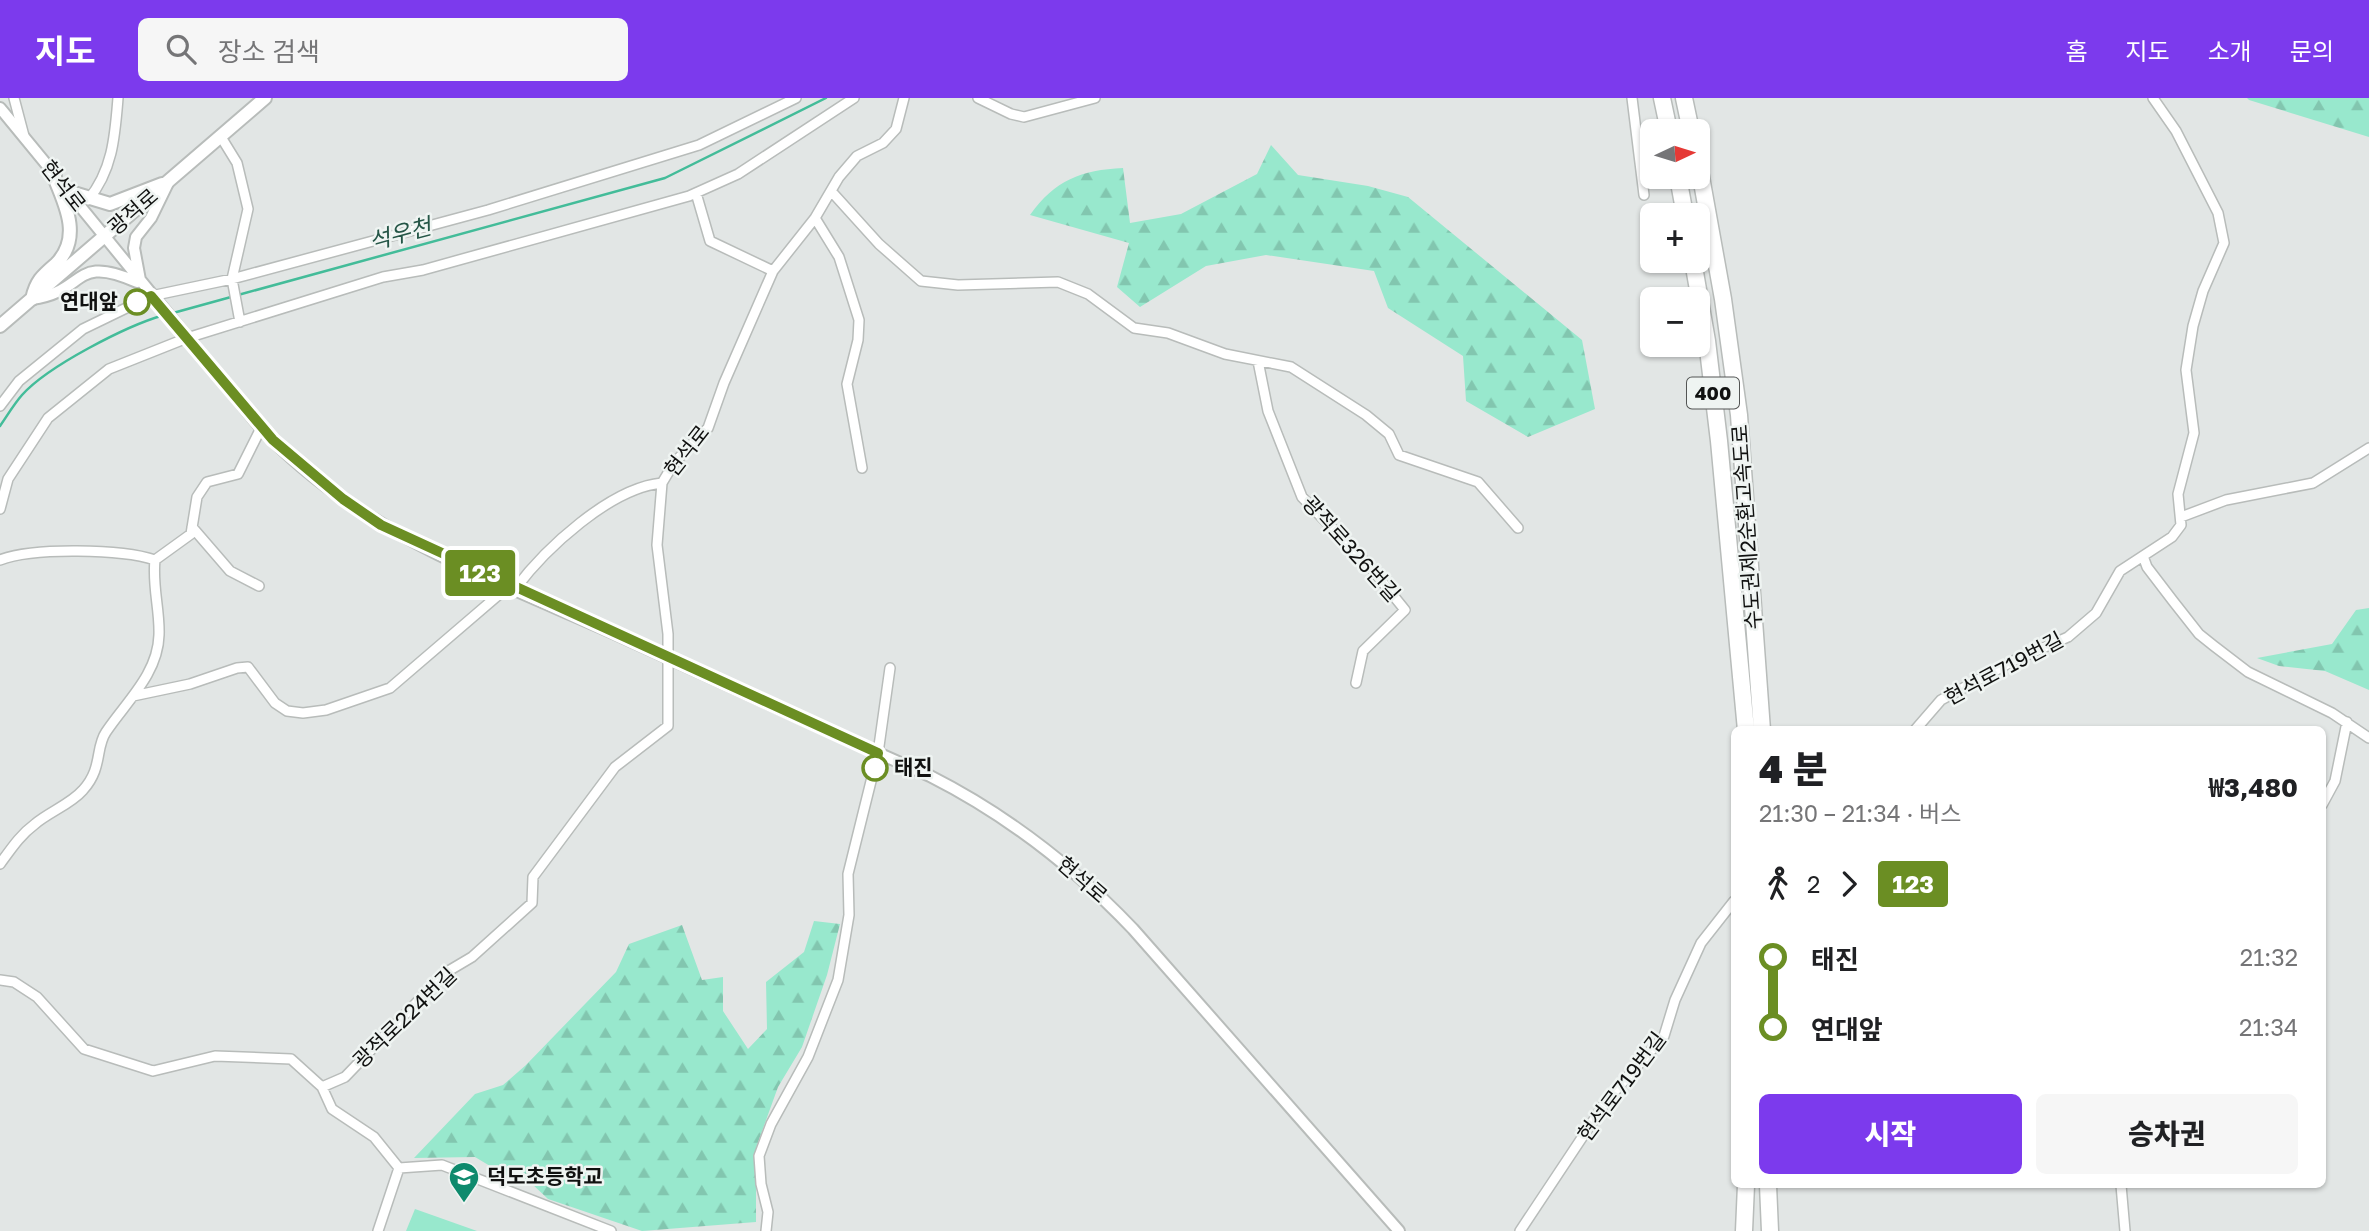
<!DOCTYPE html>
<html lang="ko">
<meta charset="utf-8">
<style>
body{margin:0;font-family:"Golos Text","Noto Sans KR",sans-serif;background:#f6f6f6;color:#202124;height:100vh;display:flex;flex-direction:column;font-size:26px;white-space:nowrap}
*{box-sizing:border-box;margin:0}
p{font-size:23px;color:#757577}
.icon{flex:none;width:38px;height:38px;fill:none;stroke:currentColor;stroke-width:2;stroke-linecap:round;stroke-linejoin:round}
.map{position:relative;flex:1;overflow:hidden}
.panel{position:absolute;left:1731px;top:628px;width:595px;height:462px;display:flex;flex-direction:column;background:#fff;border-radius:10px;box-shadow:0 2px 5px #0004}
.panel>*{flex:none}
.badge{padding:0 14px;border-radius:5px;font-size:24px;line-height:46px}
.needle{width:46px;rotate:86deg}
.fabs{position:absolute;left:1640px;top:21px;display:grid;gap:14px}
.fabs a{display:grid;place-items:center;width:70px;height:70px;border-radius:10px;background:#fff;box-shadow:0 2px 5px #0004;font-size:35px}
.map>.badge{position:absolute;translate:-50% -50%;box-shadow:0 0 0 4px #fff}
.legs{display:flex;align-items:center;gap:10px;height:77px;padding:0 28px;font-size:23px}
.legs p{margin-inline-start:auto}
.head{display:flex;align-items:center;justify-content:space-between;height:119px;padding:0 28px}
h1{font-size:38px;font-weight:800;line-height:52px}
.cta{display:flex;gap:14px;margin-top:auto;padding:14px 28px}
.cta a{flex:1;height:80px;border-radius:10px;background:#7c3aed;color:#fff;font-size:28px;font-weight:800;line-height:80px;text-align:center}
.cta a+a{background:#f6f6f6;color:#202124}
ul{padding:0 28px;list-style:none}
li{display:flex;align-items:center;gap:24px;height:70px;font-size:26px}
li i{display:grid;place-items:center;width:10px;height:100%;margin:0 9px;background:currentColor}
li i::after{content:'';width:18px;height:18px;margin:-9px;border:5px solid;border-radius:50%;background:#fff}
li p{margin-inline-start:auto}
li:first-child i{background:linear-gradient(#0000 50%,currentColor 0)}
li:last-child i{background:linear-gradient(currentColor 50%,#0000 0)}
header{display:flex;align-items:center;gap:42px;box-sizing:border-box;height:98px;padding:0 35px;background:#7c3aed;color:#fff}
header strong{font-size:33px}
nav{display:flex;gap:38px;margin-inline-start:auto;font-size:24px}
.search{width:490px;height:63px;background:#f6f6f6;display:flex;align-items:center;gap:18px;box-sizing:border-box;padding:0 24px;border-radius:10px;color:#757577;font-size:26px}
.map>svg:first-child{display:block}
.forest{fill:url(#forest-firs)}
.green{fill:#98e8cd}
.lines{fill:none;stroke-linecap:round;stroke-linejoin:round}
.stream{stroke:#43bc99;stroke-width:2.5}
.minor-casing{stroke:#b8bcba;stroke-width:12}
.tertiary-casing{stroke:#b8bcba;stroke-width:14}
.secondary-casing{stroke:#b8bcba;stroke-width:16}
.motorway-casing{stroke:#b8bcba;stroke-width:19}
.minor{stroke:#fff;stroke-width:9}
.tertiary{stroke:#fff;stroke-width:10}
.secondary{stroke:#fff;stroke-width:12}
.motorway{stroke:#fff;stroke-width:16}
.line-1-casing{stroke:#fff;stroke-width:16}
.line-1{stroke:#6b8e23;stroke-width:10}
.stop-1-dot{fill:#fff;stroke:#6b8e23;stroke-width:3.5}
.labels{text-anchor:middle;stroke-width:5;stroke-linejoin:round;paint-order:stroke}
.shield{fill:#eff4f2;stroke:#535554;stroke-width:2}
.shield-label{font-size:19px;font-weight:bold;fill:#101110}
.street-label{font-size:21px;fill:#101110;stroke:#eff4f2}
.stop-label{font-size:21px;font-weight:bold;fill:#101110;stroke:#eff4f2;text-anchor:end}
.poi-label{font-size:21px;font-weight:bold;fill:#101110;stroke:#eff4f2;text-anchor:start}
.water-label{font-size:23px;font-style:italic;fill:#255647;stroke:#eff4f2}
</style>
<header>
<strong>지도</strong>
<div class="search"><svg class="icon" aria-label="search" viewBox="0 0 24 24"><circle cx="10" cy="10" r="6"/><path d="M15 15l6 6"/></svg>장소 검색</div>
<nav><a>홈</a><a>지도</a><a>소개</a><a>문의</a></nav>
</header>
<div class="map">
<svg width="2369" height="1133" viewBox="0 0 2369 1133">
<defs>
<pattern id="forest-firs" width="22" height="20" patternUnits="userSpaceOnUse" patternTransform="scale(1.75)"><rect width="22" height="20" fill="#98e8cd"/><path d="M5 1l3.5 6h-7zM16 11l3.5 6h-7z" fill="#82c6af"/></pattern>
</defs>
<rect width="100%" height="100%" fill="#e2e6e5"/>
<path class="forest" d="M2247,0H2369V39L2249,2Z
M1271,47L1298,77L1368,88L1408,99L1582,242L1595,311L1528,339L1466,303L1463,258L1388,210L1374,173L1266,157L1206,168L1140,209L1117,189L1129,145L1030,117C1055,82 1081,72 1123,70L1130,125L1181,116L1257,76Z
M2369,510V592L2325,573L2279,568L2257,560L2332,546L2356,512Z
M814,823L840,826L827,877L802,949L778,989L756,1050V1124L642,1133L548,1101L531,1085L505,1077L475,1059L414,1060L475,996L503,987L526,967L616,874L629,846L682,827L702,882L723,879V913L748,951L767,931L766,884L804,854Z"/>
<path class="green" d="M415,1111L477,1133H406Z"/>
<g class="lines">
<path class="stream" d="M238,197L665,80L826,0
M173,215L231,199
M0,328C7,318 14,306 22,297C48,268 126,228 164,217"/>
<g class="minor-casing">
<path id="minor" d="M14,0L24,38
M978,0L1011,16L1024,19L1095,0
M1632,0L1644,97
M221,39L237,65L248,111L232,181L240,224
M831,93L879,146L921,183L958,187L1058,184L1088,196L1134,230L1168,235L1225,256L1291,269L1366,317L1389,336L1399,357L1478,384L1518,430
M696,95L710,143L773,173
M88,102C113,72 115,37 118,0
M1258,263L1268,313L1302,399L1371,470L1405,512L1363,553L1356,585
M0,308L19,283L83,231L151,198L232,181L488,112L699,47L796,0
M862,370L847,286L858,242L859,222L839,159L815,120L839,79L857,58L883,45L896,31L904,0
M0,411L8,381L48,320L109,271L187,240L383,179L423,172L689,98L738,76L854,0
M2181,419L2226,402L2313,385L2369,350
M192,429L230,473L259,488
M2143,458L2147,469L2173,503L2199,536L2214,548L2248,574L2332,615L2369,640
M0,462C33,449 122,451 155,462
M515,491C545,451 610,390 662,385
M133,598L190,586L237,570L248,569L275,605L287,613L303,615L326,612L390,590L509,488
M1915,632L1941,602L2013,563L2068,539L2096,515L2120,473L2172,439L2181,427L2178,396L2194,335L2186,272L2193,228L2203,193L2224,145L2218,115L2176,33L2153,0
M2322,707L2335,683L2347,624
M0,766C11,751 20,737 35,726C49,714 71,706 83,692C103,670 95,650 106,634C126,604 158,576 159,537C160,512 152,488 155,462L191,436L197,399L207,384L238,376L261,330
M0,882L14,884L37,899L84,951L153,973L215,958L291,961L322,989L332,1011L374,1039L399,1070L442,1067L611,1133
M322,989L345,979L445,875L472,859L532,805L533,779L615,669L668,628V536L657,447L662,385L674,365L708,330L724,285L773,173L815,120
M2121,1087L2125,1133
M378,1133L399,1070
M766,1133L768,1114L761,1086L759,1058L771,1026L808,959L838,882L849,817L848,776L878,655L890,570
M1520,1133L1607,1002L1664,938L1675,902L1701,845L1734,803"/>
</g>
<g class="tertiary-casing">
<path id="tertiary" d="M0,10L56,78
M66,91L261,330C355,432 487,479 611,534C717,582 823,631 930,678C1007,717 1073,768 1133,831L1399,1133
M140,182L134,150L136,139L151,120L168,85
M32,201C87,194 72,155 137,184"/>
</g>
<g class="secondary-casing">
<path id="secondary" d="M67,93L110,106L162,86
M32,201C36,183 42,178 56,166C84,138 63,102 51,72
M0,228L265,0"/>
</g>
<g class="motorway-casing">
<path id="motorway" d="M1662,0L1669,33
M1684,0L1691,33
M1698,62L1723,201L1739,317L1762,632
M1678,79L1685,117
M1693,163L1707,243L1719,343L1746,632
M1768,1087L1770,1133
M1744,1133L1746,1087"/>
</g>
<use href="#minor" class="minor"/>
<use href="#tertiary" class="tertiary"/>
<use href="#secondary" class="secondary"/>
<use href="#motorway" class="motorway"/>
</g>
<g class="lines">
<g class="line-1-casing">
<path id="line-1" d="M137,204L151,198L273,342L343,401L381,427L878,655L875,670"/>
</g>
<use href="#line-1" class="line-1"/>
</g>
<defs>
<g id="school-pin" transform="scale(1.575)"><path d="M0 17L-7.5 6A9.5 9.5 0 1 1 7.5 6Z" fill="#0e8a6d" stroke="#eff4f2"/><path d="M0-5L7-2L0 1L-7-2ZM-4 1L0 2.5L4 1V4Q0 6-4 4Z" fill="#fff"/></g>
</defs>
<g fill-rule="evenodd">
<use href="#school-pin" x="464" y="1079"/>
</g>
<g class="stop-1-dot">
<circle cx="137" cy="204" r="12"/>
<circle cx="875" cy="670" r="12"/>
</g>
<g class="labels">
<rect class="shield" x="1687" y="279.5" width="52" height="31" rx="5"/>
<g class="shield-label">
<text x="1713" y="302">400</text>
</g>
<g class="street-label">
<text transform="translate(63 88) rotate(52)" y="7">현석로</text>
<text transform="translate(133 114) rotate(-41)" y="7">광적로</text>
<text transform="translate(687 353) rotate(-52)" y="7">현석로</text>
<text transform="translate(1747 429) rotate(-94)" y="7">수도권제2순환고속도로</text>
<text transform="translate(1351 451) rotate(48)" y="7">광적로326번길</text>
<text transform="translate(2004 571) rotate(-28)" y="7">현석로719번길</text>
<text transform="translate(1082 782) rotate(41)" y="7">현석로</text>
<text transform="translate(405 920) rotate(-44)" y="7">광적로224번길</text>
<text transform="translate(1622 989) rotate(-53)" y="7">현석로719번길</text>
</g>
<g class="stop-label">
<text x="118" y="211">연대앞</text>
<text x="894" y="677" text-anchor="start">태진</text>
</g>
<g class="poi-label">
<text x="487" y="1086">덕도초등학교</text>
</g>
<g class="water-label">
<text transform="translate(400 136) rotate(-15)" y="8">석우천</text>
</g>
</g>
</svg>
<div class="fabs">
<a><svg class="needle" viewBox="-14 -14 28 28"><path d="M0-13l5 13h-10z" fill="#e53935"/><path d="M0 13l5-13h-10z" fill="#757577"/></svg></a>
<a>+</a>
<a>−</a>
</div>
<b class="badge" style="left:480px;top:475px;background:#6b8e23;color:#fff">123</b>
<section class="panel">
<div class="head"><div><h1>4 분</h1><p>21:30 – 21:34 · 버스</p></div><b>₩3,480</b></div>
<div class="legs"><svg class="icon" aria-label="walk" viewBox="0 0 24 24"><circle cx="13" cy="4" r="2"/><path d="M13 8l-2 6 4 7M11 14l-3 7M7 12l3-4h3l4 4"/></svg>2<svg class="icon" aria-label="forward" viewBox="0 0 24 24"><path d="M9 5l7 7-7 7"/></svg><b class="badge" style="background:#6b8e23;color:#fff">123</b></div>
<ul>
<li><i style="color:#6b8e23"></i><b>태진</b><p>21:32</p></li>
<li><i style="color:#6b8e23"></i><b>연대앞</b><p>21:34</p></li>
</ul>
<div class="cta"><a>시작</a><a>승차권</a></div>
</section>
</div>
